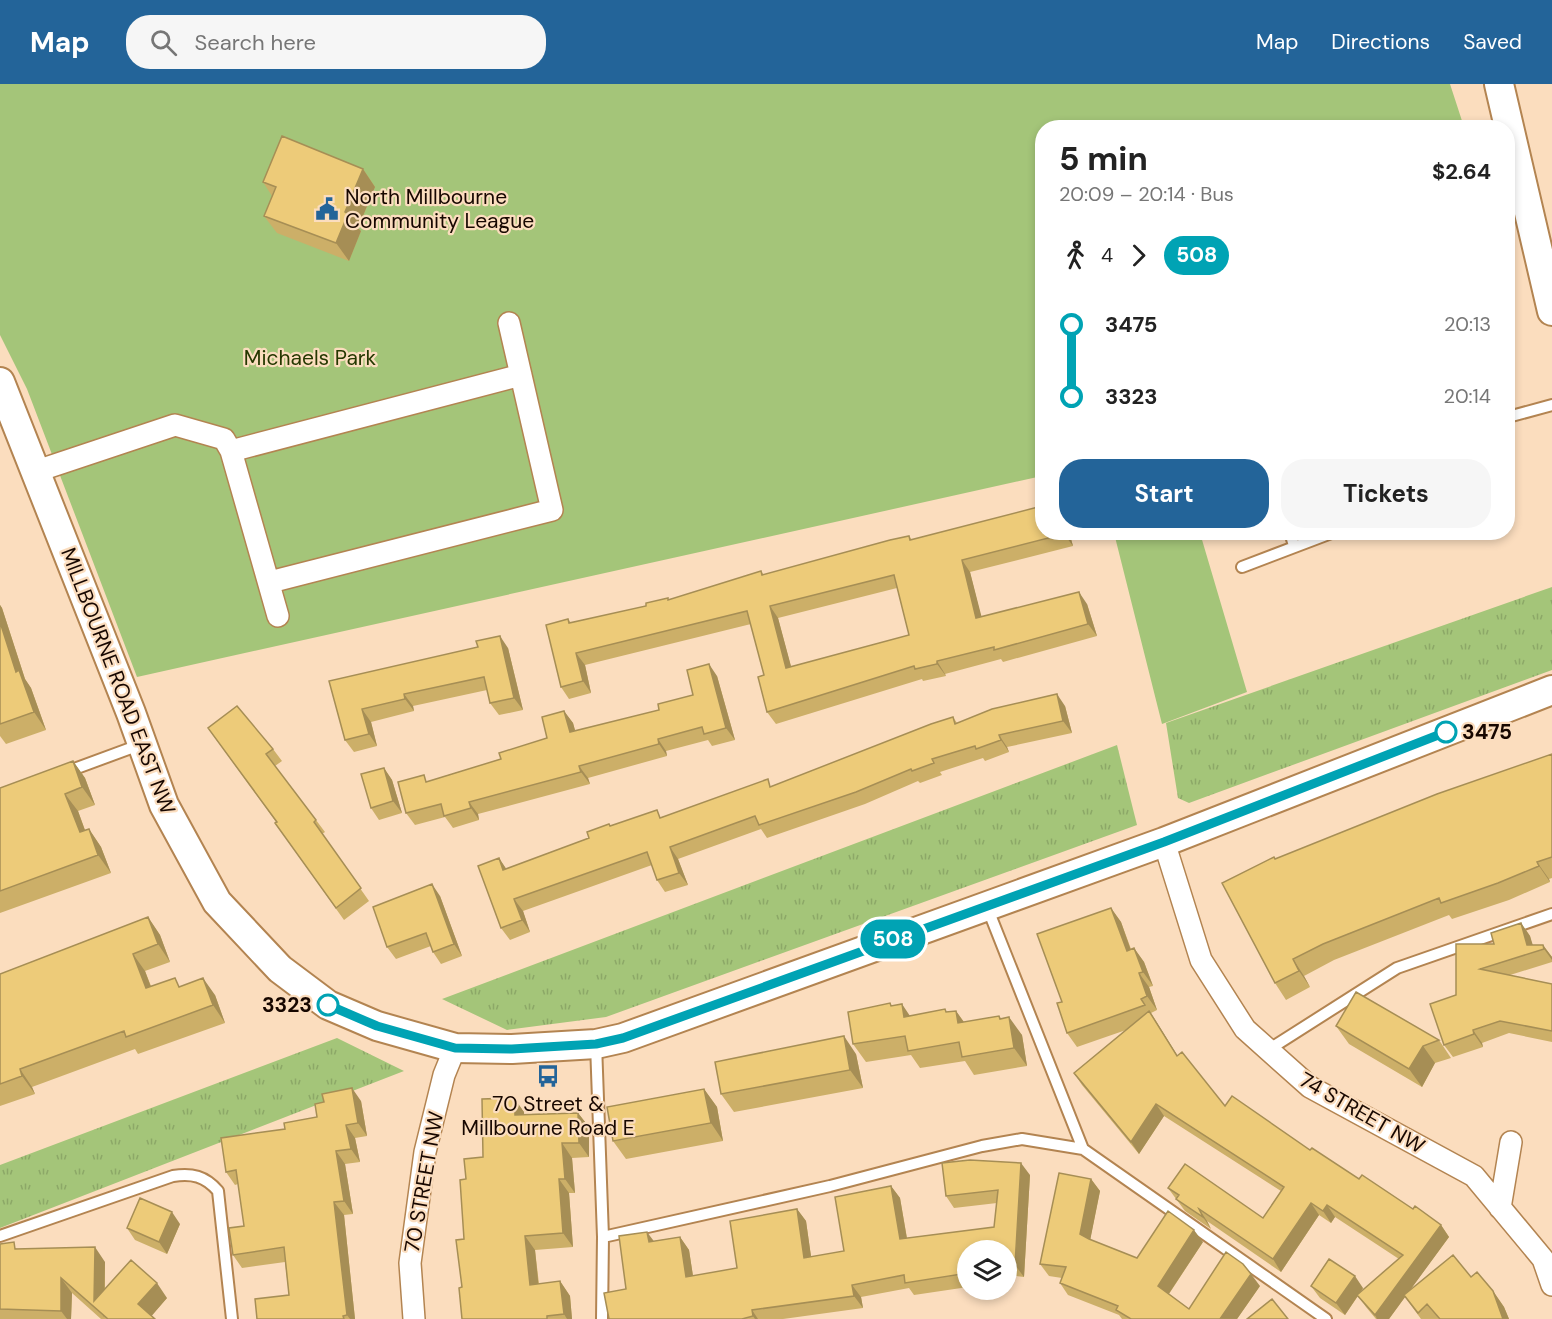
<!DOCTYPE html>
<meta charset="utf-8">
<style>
body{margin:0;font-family:"DM Sans",sans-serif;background:#f6f6f6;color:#222;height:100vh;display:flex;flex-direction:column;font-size:22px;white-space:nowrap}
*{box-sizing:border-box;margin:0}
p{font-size:20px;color:#767676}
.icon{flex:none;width:33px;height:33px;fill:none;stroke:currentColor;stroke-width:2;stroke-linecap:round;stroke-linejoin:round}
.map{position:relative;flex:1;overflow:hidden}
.details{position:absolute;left:1035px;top:36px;width:480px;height:420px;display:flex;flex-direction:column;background:#fff;border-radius:24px;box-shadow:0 3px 9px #0003}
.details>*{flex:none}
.badge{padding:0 12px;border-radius:20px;font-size:21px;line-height:39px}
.buttons{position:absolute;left:957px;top:1156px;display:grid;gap:12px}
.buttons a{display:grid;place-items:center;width:60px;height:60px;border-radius:50%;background:#fff;box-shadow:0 3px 9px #0003;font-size:30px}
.map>.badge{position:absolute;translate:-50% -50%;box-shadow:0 0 0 3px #fff}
.legs{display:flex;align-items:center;gap:9px;height:66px;padding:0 24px;font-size:20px}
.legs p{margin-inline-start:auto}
.headline{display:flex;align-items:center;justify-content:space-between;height:102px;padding:0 24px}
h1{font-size:33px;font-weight:700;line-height:45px}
.button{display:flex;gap:12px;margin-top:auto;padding:12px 24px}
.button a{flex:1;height:69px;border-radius:24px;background:#236499;color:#fff;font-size:24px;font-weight:700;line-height:69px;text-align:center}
.button a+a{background:#f6f6f6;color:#222}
ul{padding:0 24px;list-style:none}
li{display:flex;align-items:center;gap:21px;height:72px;font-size:22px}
li i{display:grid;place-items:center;width:9px;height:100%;margin:0 8px;background:currentColor}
li i::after{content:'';width:15px;height:15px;margin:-8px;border:4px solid;border-radius:50%;background:#fff}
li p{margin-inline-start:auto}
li:first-child i{background:linear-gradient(#0000 50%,currentColor 0)}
li:last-child i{background:linear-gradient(currentColor 50%,#0000 0)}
header{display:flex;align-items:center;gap:36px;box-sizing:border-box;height:84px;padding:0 30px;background:#236499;color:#fff}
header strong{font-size:28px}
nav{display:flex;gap:33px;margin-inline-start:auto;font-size:21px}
.search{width:420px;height:54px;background:#f6f6f6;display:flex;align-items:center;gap:15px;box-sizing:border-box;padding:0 21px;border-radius:24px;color:#767676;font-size:22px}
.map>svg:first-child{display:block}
.grass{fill:url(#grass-tufts)}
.park{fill:#a4c579}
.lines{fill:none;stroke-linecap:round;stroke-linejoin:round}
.lane-casing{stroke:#b38451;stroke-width:14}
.street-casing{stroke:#b38451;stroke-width:24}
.secondary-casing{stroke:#b38451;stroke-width:32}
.lane{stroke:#fff;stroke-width:10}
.street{stroke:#fff;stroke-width:21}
.secondary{stroke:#fff;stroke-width:28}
.wall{fill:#ccaf68;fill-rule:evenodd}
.shaded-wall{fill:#a68e55}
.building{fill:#edcb79;stroke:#a68e55;stroke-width:1.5;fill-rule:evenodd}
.line-1-casing{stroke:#fff;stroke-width:14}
.line-1{stroke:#00a3b4;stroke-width:9}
.stop-1-dot{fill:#fff;stroke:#00a3b4;stroke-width:3}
.labels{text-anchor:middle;stroke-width:4.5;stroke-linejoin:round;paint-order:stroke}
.poi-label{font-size:21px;fill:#170700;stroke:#fbddbe;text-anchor:start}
.park-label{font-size:21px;fill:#253800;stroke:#fbddbe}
.street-label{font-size:21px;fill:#170700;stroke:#fbddbe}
.stop-label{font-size:21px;font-weight:bold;fill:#170700;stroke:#fbddbe;text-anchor:start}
</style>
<header>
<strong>Map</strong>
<div class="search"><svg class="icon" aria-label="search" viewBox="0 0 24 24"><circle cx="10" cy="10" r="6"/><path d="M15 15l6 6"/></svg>Search here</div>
<nav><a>Map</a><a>Directions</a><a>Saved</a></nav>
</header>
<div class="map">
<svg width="1552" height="1235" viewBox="0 0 1552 1235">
<defs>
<pattern id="grass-tufts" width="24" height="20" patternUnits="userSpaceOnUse" patternTransform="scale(1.5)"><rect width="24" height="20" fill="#a4c579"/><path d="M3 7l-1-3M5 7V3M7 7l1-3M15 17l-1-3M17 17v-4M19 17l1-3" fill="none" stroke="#8ca867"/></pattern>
</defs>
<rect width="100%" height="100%" fill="#fbddbe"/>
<path class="grass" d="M1552,503V586L1189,719L1178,714L1166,639Z
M1117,661L1137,741L606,933L507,946L442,915Z
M337,954L404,987L0,1144V1081Z"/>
<path class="park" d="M0,0H1450L1464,43L1042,44V392L137,593L27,305L0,251Z
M1114,449H1200L1247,608L1162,640Z"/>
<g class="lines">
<g class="lane-casing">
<path id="lane" d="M1508,333L1552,321
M1290,448L1294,462
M1242,483L1334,448
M66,688L142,660
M987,823L1083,1065
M596,960L603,1153L602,1235
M1268,966L1397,884L1552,830
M0,1152L173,1092C192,1089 205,1092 218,1107L232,1235
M603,1153L830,1102L982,1062L1022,1055L1083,1065L1326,1235"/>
</g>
<g class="street-casing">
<path id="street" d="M231,367L521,291
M37,387L175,341L224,355L231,367L278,532
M270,498L552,426L509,239
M1164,758L1201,876L1245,945L1310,1003L1474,1092L1543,1175L1552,1201
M1500,1124L1511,1058
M414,1235L410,1179L425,1068L444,991L455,964"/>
</g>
<g class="secondary-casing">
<path id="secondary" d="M1499,0L1552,227
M0,298L131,629L164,721L217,818L280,885L328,921L377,942L455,964L512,965L596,960L623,954L1164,758L1552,606"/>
</g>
<use href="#lane" class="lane"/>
<use href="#street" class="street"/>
<use href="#secondary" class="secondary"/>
</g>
<path class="wall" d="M363,85L375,103L358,144L361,147L349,177L277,149L264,132L272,112L263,98Z
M1069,448L1073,462L970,488L981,533L1087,520L1097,552L1003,578L1001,575L945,590L946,592L923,597L922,595L776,640L767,628L764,591L751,540L585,581L591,609L569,615L561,603L568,535L571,539L646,522L669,516L761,487L764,491L909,452L912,456ZM897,504L909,551L791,583L778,534Z
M0,521L2,524L25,595L31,604L46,646L6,660L0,652Z
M508,564L523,626L499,631L490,619L487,606L413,622L414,627L371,638L377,662L354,668L345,656L329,597Z
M717,592L735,656L712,662L708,656L666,667L667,672L588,694L590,700L478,730L479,736L453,744L445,733L415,741L406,729L429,697L501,675L547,654L564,627L573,639L575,647L659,626L693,611Z
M1065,622L1072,649L1007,663L1009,668L985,677L983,674L940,688L942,691L920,699L918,697L865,720L767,754L761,745L678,775L688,801L665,808L657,796L652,781L523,827L530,848L510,856L501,844L499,774L506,785L589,754L611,742L662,733L772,702L953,633L957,639Z
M208,644L273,665L282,677L275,682L316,736L325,748L322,750L369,817L344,836L275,739L276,738Z
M1552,670V794L1549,795L1550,798L1509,816L1452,835L1449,831L1334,876L1304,892L1310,903L1286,916L1275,899V775Z
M73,677L85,694L95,721L78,727L85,746L89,745L101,763L111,789L0,829V704Z
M384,684L392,696L402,729L379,736L371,724Z
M440,812L462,872L441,880L433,868L431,862L396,875L387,863Z
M1111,824L1121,838L1131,865L1134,864L1144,878L1153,902L1149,903L1157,926L1151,929L1177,971L1225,1022L1310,1066L1359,1095L1441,1141L1449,1153L1410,1206L1471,1193L1493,1207L1504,1223L1509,1235H1421L1405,1213L1389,1235H1376L1366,1223L1358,1212L1345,1231L1320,1214L1311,1202L1363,1204L1360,1209L1399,1175L1335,1133L1331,1139L1319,1131L1281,1188L1207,1137L1211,1145L1185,1127L1168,1104L1263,1134L1281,1107L1164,1032L1139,1070L1082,1001L1074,989L1126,946L1077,963L1067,949L1062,918Z
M148,833L160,851L170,878L145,887L151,902H181L215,911L225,939L138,970L135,965L32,1003L35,1010L0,1022V890Z
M1521,839L1530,852L1532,861H1543L1552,873V878L1510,891L1552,900V958L1509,949L1482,959L1483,963L1453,973L1444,961L1456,911L1494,860Z
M892,922L910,932L956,927L964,938L1001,934L1022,951L1027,982L974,991L965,977L920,984L911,971L866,978L853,960Z
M1336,942L1439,956L1451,974L1435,979L1422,1003L1349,960Z
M856,970L863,1004L734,1028L721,1010Z
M704,1005L717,1023L723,1057L626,1075L613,1057Z
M514,1014L524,1028V1030L578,1029L589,1043V1073L572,1074L575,1109H569L573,1163L535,1166L539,1200L560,1197L570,1212L572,1235H462L464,1155L483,1073Z
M361,1017L367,1052L355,1054L360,1078L345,1080L353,1130L344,1131L355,1235H257L289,1211L285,1178L242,1184L233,1171L244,1142L238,1100L235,1101L226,1088L285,1045Z
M1030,1091L1024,1193L1006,1191V1167H968V1203L914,1211L909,1204L861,1213L863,1224L783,1235H609L654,1157L680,1153L689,1166L693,1192L737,1184L797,1125L806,1137L811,1173L844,1167L891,1102L900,1114L907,1154L994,1143L997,1119L954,1124L946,1112Z
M1091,1095L1100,1107L1090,1156L1137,1174L1203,1158L1169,1210L1189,1225L1260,1202L1237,1235H1122L1119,1231L1068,1211L1060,1199L1062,1194L1049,1192L1040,1180Z
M180,1140L167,1170L135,1156L127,1144Z
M0,1160L18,1165L105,1178V1205L167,1214L151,1232L155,1235H101L72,1209L71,1235H0Z"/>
<path class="shaded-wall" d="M363,85L375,103L358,144L361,147L349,177L336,159L345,128Z
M1064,448H1069L1073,462L1064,450Z
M962,476L970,488L985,546L976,534Z
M1079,508L1087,520L1097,552L1088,540Z
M0,521L2,524L25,595L31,604L46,646L34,628L16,588L0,538Z
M770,522L778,534L795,597L786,584Z
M500,552L508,564L523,626L514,614Z
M576,569L585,581L591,609L583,597Z
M937,577L945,590L946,592L937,580Z
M709,580L717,592L735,656L726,644Z
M404,610L413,622L414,627L405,615Z
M1057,610L1065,622L1072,649L1063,637Z
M362,625L371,638L377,662L369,650Z
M564,627L573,639L579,660L570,648Z
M999,651L1007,663L1009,668L1001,656Z
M658,655L666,667L667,672L659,660Z
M73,677L85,694L95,721L82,703Z
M579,682L588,694L590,700L581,688Z
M384,684L392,696L402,729L393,717Z
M65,710L78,727L92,766L80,748Z
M469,718L478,730L479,736L471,724Z
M89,745L101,763L111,789L98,771Z
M670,763L678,775L688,801L679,789Z
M499,774L507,786H503Z
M1537,778L1549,795L1550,798L1539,782Z
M432,800L440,812L462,872L454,860Z
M514,815L523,827L530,848L522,836Z
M1111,824L1121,838L1136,881L1127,867Z
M148,833L160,851L170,878L158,860Z
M1521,839L1530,852L1535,868L1527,861Z
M1543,861L1552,873V876L1544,865Z
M1134,864L1144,878L1153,902L1143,888Z
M133,870L145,887L158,922L146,904Z
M1293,875L1304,892L1310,903L1299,887Z
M1139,889L1149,903L1157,926L1147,912Z
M203,894L215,911L225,939L213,921Z
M902,920L914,938L904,933Z
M956,927L968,944L958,939Z
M1149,927L1157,939L1185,984L1177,972Z
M999,932L1012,950L1009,933L1022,951L1027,982L1014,964Z
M1473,946L1482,959L1483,963L1474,950Z
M844,952L856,970L863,1004L850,986Z
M1423,962L1435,979L1422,1003L1409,985Z
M20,985L32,1003L35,1010L22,992Z
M352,1004L361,1017L367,1052L358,1039Z
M704,1005L717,1023L723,1057L711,1039Z
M514,1014L524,1028L525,1045L515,1031Z
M1156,1020L1164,1032L1139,1070L1131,1058Z
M578,1029L589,1043V1073L579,1059Z
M346,1041L355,1054L360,1078L351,1065Z
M562,1059L572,1074L575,1109L565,1095Z
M336,1067L345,1080L353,1130L344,1117Z
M1021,1079L1030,1091L1024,1193L1015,1181Z
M559,1095L569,1109L573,1163L563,1149Z
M1091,1095L1100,1107L1089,1162L1080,1150Z
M891,1102L900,1114L909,1167L900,1155Z
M334,1118L344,1131L355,1235H350L347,1231Z
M1311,1119L1319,1131L1281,1188L1273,1175Z
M1327,1121L1335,1133L1331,1139L1323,1127Z
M797,1125L806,1137L813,1186L804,1174Z
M1199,1125L1207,1137L1211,1145L1203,1133Z
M172,1128L180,1140L167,1170L159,1158Z
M1441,1141L1449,1153L1389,1235H1377L1375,1231Z
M1194,1146L1203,1158L1166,1214L1158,1202Z
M647,1148L656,1160L649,1158Z
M525,1152L535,1166L540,1216L530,1201Z
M680,1153L689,1166L695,1205L686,1193Z
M95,1163L105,1178L104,1233L94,1217Z
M961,1184L968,1194V1199L962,1190Z
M1251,1190L1260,1202L1237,1235H1220Z
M1355,1192L1363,1204L1345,1231L1336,1219Z
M61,1194L72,1209L71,1235H67L61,1227Z
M560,1197L570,1212L572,1235H567L564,1230Z
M157,1199L167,1214L149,1235L138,1220Z
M852,1201L861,1213L863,1224L854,1212Z
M1493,1207L1504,1223L1509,1235H1503Z
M752,1226L758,1235H755L753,1232Z"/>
<path class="building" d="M282,52L363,85L345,128L348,130L336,159L264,132L276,103L263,98Z
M1042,422V448H1064V450L962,476L976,534L1079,508L1088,540L994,566V563L937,577V580L915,585L914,582L767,628L758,593L764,591L747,527L576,569L583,597L561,603L546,541L568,535L569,539L646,522V519L668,514V516L761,487L762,491L890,456L909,452L910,456ZM894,491L909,551L786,584L770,522Z
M0,538L16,588L19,586L34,628L0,640Z
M500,552L514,614L490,619L484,593L404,610L405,615L362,625L369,650L345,656L329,597L478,563L476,557Z
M709,580L726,644L704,650L702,643L658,655L659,660L579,682L581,688L469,718L471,724L444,732L441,720L406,729L398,698L424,691L426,698L501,675L499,669L547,654L542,633L564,627L570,648L659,626L658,620L693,611L687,586Z
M1057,610L1063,637L999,651L1001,656L976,665L975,662L932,675L934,679L912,687L911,685L856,708L759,741L755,732L670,763L679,789L657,796L647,768L514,815L522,836L501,844L478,782L499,774L503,786L589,754L587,748L609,740L610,742L657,726L660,734L768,695L770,703L931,640L953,633L955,640L992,625Z
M237,622L273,665L266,670L316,736L314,738L361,804L336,824L275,739L277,738L208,644Z
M1552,670V773L1537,778L1539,782L1498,799L1441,819L1439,814L1323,860L1293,875L1299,887L1275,899L1222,799L1274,773L1275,775L1437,710Z
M73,677L82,703L65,710L80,748L89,745L98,771L0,807V704Z
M384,684L393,717L371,724L361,690Z
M432,800L454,860L433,868L426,849L387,863L373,823Z
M1111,824L1127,867L1134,864L1143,888L1139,889L1147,912L1141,915L1145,921L1067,949L1057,919L1062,918L1037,850Z
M148,833L158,860L133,870L146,904L175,894L179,903L203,894L213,921L126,953L124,947L20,985L22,992L0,1000V890Z
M1521,839L1527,861H1543L1544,865L1480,885L1552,900V947L1500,937L1473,946L1474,950L1444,961L1430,920L1456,911V860H1494L1491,849Z
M1356,908L1439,956L1423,962L1409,985L1336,942Z
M890,919L891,922L902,920L904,933L945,925L946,928L956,927L958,939L999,932L1000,935L1009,933L1014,964L962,973L959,958L908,967L905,952L853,960L848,928Z
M1149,927L1177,972L1182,968L1225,1022L1232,1012L1310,1066L1312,1064L1359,1095L1362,1091L1413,1125L1415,1122L1441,1141L1375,1231L1357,1211L1403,1171L1327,1121L1323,1127L1311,1119L1273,1175L1199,1125L1203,1133L1176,1115L1179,1111L1168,1104L1185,1080L1263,1134L1284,1103L1156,1020L1131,1058L1074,989Z
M844,952L850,986L721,1010L715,978Z
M352,1004L358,1039L346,1041L351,1065L336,1067L344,1117L334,1118L347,1231L343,1232L344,1235H257L255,1215L289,1211L284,1163L233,1171L229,1144L244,1142L236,1086L226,1088L221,1054L285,1045L284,1039L317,1033L315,1020L324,1018L322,1010Z
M704,1005L711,1039L613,1057L607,1023Z
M514,1014L515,1031L578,1029L579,1059H562L565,1095H559L563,1149L525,1152L530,1201L560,1197L564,1230L547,1232V1235H462L459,1204L462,1203L456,1156L464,1155L460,1096L466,1095L464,1075L483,1073L482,1015Z
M970,1076L1021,1079L1015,1181L1006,1180V1167H968V1183L961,1184L962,1190L905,1199L904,1191L852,1201L854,1212L752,1226L753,1232L742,1235H609L604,1209L626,1205L619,1152L647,1148L649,1158L680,1153L686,1193L737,1184L730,1137L797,1125L804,1174L844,1167L835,1113L891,1102L900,1155L994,1143L998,1106L946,1112L942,1079Z
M1059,1089L1091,1095L1080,1150L1089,1155L1137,1174L1168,1127L1194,1146L1158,1202L1189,1225L1226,1168L1243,1180L1251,1190L1220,1235H1131L1116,1226L1118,1222L1060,1199L1066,1183L1040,1180Z
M140,1114L172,1128L159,1158L127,1144Z
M14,1158L15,1165L95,1163L94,1217L131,1176L157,1199L138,1220L155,1235H108L61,1194V1227L0,1225V1160Z
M1453,1171L1471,1193L1477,1188L1493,1207L1503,1235H1440L1427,1220L1418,1229L1404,1211Z
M1329,1175L1355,1192L1336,1219L1311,1202Z
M1272,1215L1288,1235H1247Z"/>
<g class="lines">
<g class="line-1-casing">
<path id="line-1" d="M328,921L377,942L455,964L512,965L596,960L623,954L1164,758L1446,648"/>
</g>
<use href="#line-1" class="line-1"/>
</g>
<defs>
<g id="civic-bare" transform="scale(1.8)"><path d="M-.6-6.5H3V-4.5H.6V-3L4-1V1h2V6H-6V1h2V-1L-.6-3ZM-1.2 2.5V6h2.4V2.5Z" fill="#236499" stroke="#fbddbe" stroke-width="2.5" paint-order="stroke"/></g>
<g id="bus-bare" transform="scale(1.8)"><path d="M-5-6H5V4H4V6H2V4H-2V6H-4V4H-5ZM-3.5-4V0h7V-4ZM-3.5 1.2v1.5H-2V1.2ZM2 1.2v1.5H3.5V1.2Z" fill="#236499" stroke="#fbddbe" stroke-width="2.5" paint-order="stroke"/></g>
</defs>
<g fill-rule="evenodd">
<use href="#civic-bare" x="327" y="125"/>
<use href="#bus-bare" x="548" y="992"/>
</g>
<g class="stop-1-dot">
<circle cx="1446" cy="648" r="10"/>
<circle cx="328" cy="921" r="10"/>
</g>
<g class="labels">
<g class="poi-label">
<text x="345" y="120">North Millbourne<tspan x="345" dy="24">Community League</tspan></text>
<text x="548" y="1027" text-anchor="middle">70 Street &amp;<tspan x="548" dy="24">Millbourne Road E</tspan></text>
</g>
<g class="park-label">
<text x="310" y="281">Michaels Park</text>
</g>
<g class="street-label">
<text transform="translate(118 597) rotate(69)" y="7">MILLBOURNE ROAD EAST NW</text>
<text transform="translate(1362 1029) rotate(30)" y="7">74 STREET NW</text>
<text transform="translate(424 1098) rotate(-80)" y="7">70 STREET NW</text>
</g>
<g class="stop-label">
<text x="1462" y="655">3475</text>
<text x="312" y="928" text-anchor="end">3323</text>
</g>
</g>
</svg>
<div class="buttons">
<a><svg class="icon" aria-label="layers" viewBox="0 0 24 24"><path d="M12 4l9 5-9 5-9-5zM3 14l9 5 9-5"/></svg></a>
</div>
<b class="badge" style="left:893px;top:855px;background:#00a3b4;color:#fff">508</b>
<section class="details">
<div class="headline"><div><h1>5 min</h1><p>20:09 – 20:14 · Bus</p></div><b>$2.64</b></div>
<div class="legs"><svg class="icon" aria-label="walk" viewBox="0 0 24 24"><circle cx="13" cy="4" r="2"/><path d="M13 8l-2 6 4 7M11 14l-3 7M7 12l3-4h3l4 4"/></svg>4<svg class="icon" aria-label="forward" viewBox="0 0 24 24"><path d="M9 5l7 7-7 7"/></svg><b class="badge" style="background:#00a3b4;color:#fff">508</b></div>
<ul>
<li><i style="color:#00a3b4"></i><b>3475</b><p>20:13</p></li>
<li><i style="color:#00a3b4"></i><b>3323</b><p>20:14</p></li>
</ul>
<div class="button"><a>Start</a><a>Tickets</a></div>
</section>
</div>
